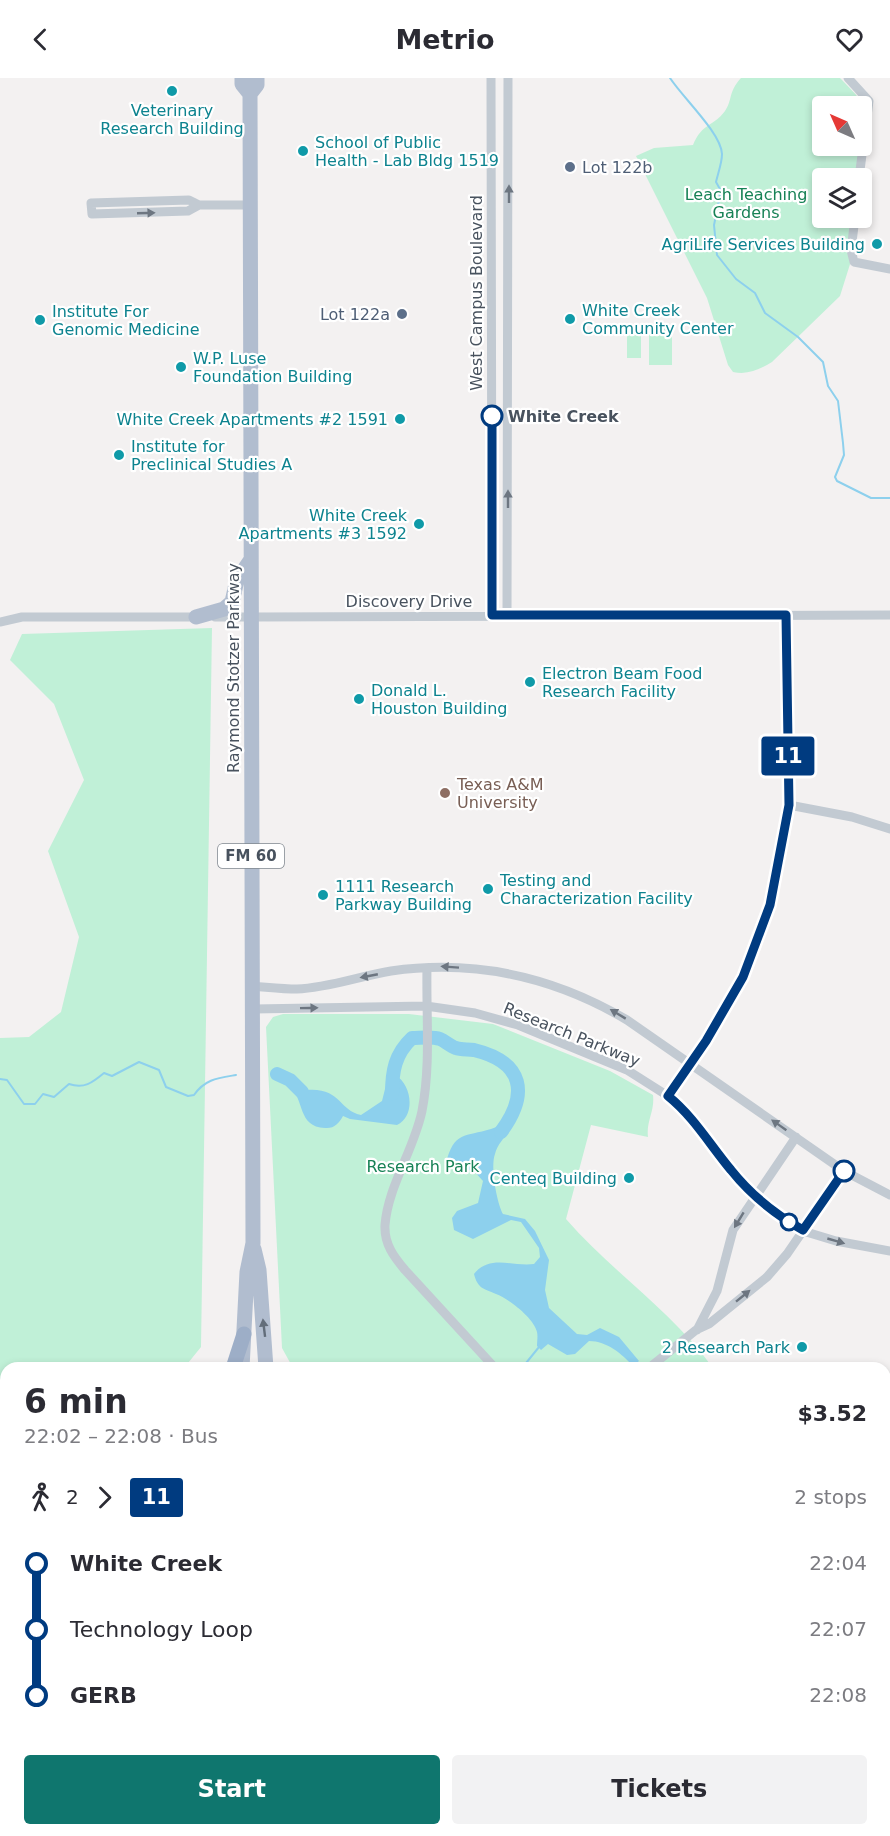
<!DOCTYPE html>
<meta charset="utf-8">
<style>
body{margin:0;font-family:"DejaVu Sans",sans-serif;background:#f2f2f3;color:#2b2b33;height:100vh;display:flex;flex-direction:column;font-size:22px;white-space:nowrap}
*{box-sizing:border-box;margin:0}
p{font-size:20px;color:#7c7c81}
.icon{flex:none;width:33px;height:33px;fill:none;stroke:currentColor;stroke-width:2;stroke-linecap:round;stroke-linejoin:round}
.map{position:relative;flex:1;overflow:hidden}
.panel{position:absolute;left:0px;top:1284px;width:891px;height:474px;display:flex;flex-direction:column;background:#fff;border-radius:18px 18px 0 0;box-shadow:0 3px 9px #0003}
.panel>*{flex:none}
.badge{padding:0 12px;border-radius:4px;font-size:21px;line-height:39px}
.needle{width:39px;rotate:315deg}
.buttons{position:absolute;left:812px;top:18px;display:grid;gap:12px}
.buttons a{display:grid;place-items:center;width:60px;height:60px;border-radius:6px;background:#fff;box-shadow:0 3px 9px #0003;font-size:30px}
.map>.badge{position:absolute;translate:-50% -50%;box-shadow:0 0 0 3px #fff}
.legs{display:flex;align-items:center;gap:9px;height:66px;padding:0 24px;font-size:20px}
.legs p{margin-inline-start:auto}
.summary{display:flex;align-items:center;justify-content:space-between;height:102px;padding:0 24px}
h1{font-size:33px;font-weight:600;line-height:45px}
.button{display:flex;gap:12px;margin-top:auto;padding:12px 24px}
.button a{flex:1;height:69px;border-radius:6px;background:#0f766e;color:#fff;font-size:24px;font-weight:600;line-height:69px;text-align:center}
.button a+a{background:#f2f2f3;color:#2b2b33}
ul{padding:0 24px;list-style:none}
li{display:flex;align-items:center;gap:21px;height:66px;font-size:22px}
li i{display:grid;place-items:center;width:9px;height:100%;margin:0 8px;background:currentColor}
li i::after{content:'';width:15px;height:15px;margin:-8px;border:4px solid;border-radius:50%;background:#fff}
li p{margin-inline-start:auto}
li:first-child i{background:linear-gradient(#0000 50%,currentColor 0)}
li:last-child i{background:linear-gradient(currentColor 50%,#0000 0)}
header{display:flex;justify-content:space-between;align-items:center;height:78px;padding:0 24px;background:#fff;font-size:27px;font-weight:600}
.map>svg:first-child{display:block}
.green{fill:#c0f0d7}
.water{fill:#8dd0ed}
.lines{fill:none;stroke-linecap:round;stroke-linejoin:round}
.stream{stroke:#8dd0ed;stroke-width:2}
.river{stroke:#8dd0ed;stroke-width:14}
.minor{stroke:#c2cad2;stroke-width:9}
.primary{stroke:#b1bdcf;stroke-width:15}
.trunk{stroke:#9daec7;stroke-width:15}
.oneway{fill:#6d7681}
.oneway2{fill:#626d7a}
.line-1-casing{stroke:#fff;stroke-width:14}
.line-1{stroke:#003b80;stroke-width:9}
.culture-dot{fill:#0f9aa8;stroke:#fff;stroke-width:2}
.service-dot{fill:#5c6f8a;stroke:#fff;stroke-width:2}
.stop-1-dot{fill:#fff;stroke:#003b80;stroke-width:3}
.education-dot{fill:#8d6e63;stroke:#fff;stroke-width:2}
.labels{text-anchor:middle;stroke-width:4.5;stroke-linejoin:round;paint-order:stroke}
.shield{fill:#fff;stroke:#7f868e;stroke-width:1.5}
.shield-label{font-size:15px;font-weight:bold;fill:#48525e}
.culture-label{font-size:16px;fill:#0d838f;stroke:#fff;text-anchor:start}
.service-label{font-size:16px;fill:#4e5e75;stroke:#fff;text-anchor:start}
.park-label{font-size:16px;fill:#178256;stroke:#fff}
.street-label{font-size:16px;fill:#48525e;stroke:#fff}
.stop-label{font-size:16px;font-weight:bold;fill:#48525e;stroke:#fff;text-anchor:start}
.education-label{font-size:16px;fill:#785e54;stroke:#fff;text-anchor:start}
</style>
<header><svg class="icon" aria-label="back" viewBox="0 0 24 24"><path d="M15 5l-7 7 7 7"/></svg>Metrio<svg class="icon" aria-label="heart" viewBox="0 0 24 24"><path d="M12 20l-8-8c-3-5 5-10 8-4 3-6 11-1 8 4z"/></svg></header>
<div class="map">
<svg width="890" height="1758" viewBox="0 0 890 1758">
<rect width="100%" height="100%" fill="#f3f1f1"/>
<path class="green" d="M741,0H840C865,26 865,22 861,58V28H822V68H860L856,100H822V140H851V183L840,218L772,284C759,292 748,297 733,294L728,287L707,220L636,78L654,70L693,67C702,45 713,49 725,33C733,21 728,14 741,0Z
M649,248H672V287H649Z
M627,255H641V280H627Z
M212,550L201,1269L184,1290H6V1341H0V960L29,959L61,934L79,859L48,773L84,702L54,626L10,582L22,556Z
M283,936H409L493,946L610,993L653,1017C655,1033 646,1043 648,1059L591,1047L566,1141C612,1194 672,1233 713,1290H293L282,1270L266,949L273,939Z
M890,1306V1503L885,1502V1310Z
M0,1604H6V1752H195L196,1758H0Z"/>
<path class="water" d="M395,997C412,1006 416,1038 397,1047L350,1041L343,1038C339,1045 334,1051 325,1050C297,1049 305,1021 289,1007L290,1002L306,1012C341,1009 338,1032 361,1037L382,1023L388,999Z
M512,1039L514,1043C510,1056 498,1063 495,1076C490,1089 497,1125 503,1136L525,1141L535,1153L549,1182L545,1212L549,1230L577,1256L587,1257L600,1250L619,1259L639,1283L633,1288C622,1276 607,1263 589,1263L575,1276L567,1277L548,1266L541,1272L537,1268C537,1264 538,1258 537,1254C534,1240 509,1221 496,1216C483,1210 478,1211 474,1196C490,1176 512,1189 534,1186L540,1179L539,1170L521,1144L511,1142L473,1161L454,1152L452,1140L457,1133L478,1125L483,1103L473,1092L451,1091L446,1085C454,1053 465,1059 491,1051C498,1049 505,1043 512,1039Z"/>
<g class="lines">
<path class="stream" d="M670,0C683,20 721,55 722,76C722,85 718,95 716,104L721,113L714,147L717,177L736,201L755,215L765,235L798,259L823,284L828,308L838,323L843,365L844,377L835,399L837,403L871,420H890
M0,1001L7,1002L24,1026H35L43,1016L54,1019L69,1006C84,1011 92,1005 104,995L112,998L139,984L159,992L166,1009L188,1018L194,1017C205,1001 218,1000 236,997
M522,1290L539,1269"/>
<path class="river" d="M277,996L290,1002L302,1014
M392,1016C392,993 395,976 412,960C420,960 432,958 440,961C445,963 450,968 456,970C461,972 468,971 474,972C524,984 529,1016 501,1054
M885,1604L890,1607"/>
<path class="minor" d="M491,0L492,537
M848,0L869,23L859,100
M199,127L188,133L92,136L91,125L189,122L199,127H249
M855,140L851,172L854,184L890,191
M507,537L508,0
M215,539L890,537
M0,544L22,539H201
M789,727L852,739L890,751
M427,890C426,937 431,987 422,1033C414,1072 388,1108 385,1147C384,1166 394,1179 405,1192L495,1290
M251,908C266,909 282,911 297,911C328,910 360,898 391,893C475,881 554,899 627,942L844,1093L890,1117
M251,931L426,928L475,935L518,947L627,992L668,1018L697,1046L744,1107L789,1144L803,1153L836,1163L890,1173
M668,1018L706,963L743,899L770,827L789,727L786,537
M697,1252L717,1213L733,1152L796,1059
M649,1290L696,1252L709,1246L767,1199L787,1176L844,1093"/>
<path class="primary" d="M250,16L257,7V0
M196,539L224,531L232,524L237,502L250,483
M254,1171L259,1192L266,1290
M242,1290L247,1194L253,1165L250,16L242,6V0"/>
<path class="trunk" d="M233,1290L244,1256
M0,1408H6
M0,1432L6,1433
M0,1452L6,1453
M0,1476L6,1478
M885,1659L890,1660
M885,1682L890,1683
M226,1758L228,1752
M263,1758L264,1752"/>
</g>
<defs><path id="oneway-solid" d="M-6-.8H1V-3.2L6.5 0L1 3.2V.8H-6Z" transform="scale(1.5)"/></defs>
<g class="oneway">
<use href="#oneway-solid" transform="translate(509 116) rotate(-90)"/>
<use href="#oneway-solid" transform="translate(146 135) rotate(-2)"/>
<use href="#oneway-solid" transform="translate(508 421) rotate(-90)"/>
<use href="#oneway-solid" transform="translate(450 889) rotate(-176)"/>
<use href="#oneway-solid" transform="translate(369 898) rotate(169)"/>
<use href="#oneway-solid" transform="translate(309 930) rotate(-1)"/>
<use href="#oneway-solid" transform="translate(618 936) rotate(-149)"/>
<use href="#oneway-solid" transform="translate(779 1047) rotate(-145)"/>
<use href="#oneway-solid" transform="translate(739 1142) rotate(121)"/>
<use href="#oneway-solid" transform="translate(836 1163) rotate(16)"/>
<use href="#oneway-solid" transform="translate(743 1218) rotate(-39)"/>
</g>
<use class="oneway2" href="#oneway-solid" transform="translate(264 1250) rotate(-97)"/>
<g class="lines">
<g class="line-1-casing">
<path id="line-1" d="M492,338V537H786L789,727L770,827L743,899L706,963L668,1018C694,1039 710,1067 731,1092C751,1117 776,1137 803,1152L844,1093"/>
</g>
<use href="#line-1" class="line-1"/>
</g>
<g class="culture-dot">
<circle cx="172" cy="13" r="6"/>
<circle cx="303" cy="73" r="6"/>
<circle cx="877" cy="166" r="6"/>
<circle cx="570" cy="241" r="6"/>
<circle cx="40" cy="242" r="6"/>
<circle cx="181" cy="289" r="6"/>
<circle cx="400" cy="341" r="6"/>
<circle cx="119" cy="377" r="6"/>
<circle cx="419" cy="446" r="6"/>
<circle cx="530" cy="604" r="6"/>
<circle cx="359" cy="621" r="6"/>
<circle cx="488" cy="811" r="6"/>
<circle cx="323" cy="817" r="6"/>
<circle cx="629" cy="1100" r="6"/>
<circle cx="802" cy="1269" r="6"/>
</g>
<g class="service-dot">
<circle cx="570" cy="89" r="6"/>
<circle cx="402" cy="236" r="6"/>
</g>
<g class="stop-1-dot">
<circle cx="492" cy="338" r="10"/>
<circle cx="844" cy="1093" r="10"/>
<circle cx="789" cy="1144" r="8"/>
</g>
<circle class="education-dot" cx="445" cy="715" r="6"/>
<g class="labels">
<rect class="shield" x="218" y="766" width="66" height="24" rx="4.5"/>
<g class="shield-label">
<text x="251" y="783">FM 60</text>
</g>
<g class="culture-label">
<text x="172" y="38" text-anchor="middle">Veterinary<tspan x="172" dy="18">Research Building</tspan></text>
<text x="315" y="70">School of Public<tspan x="315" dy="18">Health - Lab Bldg 1519</tspan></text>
<text x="865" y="172" text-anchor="end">AgriLife Services Building</text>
<text x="582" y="238">White Creek<tspan x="582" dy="18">Community Center</tspan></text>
<text x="52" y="239">Institute For<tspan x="52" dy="18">Genomic Medicine</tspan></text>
<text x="193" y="286">W.P. Luse<tspan x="193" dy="18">Foundation Building</tspan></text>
<text x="388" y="347" text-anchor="end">White Creek Apartments #2 1591</text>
<text x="131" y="374">Institute for<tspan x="131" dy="18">Preclinical Studies A</tspan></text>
<text x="407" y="443" text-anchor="end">White Creek<tspan x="407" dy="18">Apartments #3 1592</tspan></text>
<text x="542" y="601">Electron Beam Food<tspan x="542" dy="18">Research Facility</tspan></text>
<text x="371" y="618">Donald L.<tspan x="371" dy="18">Houston Building</tspan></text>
<text x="500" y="808">Testing and<tspan x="500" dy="18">Characterization Facility</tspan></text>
<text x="335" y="814">1111 Research<tspan x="335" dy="18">Parkway Building</tspan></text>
<text x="617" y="1106" text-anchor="end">Centeq Building</text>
<text x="790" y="1275" text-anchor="end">2 Research Park</text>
</g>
<g class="service-label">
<text x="582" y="95">Lot 122b</text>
<text x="390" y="242" text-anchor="end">Lot 122a</text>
</g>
<g class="park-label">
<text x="746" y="122">Leach Teaching<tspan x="746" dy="18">Gardens</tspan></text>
<text x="423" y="1094">Research Park</text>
</g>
<g class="street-label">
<text transform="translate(476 215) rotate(-90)" y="6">West Campus Boulevard</text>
<text x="409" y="529">Discovery Drive</text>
<text transform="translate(233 590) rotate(-90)" y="6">Raymond Stotzer Parkway</text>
<text transform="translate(572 956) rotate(22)" y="6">Research Parkway</text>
</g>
<g class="stop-label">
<text x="508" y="344">White Creek</text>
</g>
<g class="education-label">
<text x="457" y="712">Texas A&amp;M<tspan x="457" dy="18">University</tspan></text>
</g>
</g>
</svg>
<div class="buttons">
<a><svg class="needle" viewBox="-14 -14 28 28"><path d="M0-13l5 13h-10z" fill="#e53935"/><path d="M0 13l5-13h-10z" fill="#7c7c81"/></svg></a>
<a><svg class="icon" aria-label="layers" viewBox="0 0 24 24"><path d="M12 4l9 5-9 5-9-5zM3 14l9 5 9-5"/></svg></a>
</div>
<b class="badge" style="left:788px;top:678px;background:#003b80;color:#fff">11</b>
<section class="panel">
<div class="summary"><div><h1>6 min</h1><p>22:02 – 22:08 · Bus</p></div><b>$3.52</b></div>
<div class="legs"><svg class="icon" aria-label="walk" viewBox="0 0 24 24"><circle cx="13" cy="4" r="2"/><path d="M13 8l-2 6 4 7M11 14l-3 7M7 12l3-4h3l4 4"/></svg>2<svg class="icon" aria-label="forward" viewBox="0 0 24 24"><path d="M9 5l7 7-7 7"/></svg><b class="badge" style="background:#003b80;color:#fff">11</b><p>2 stops</p></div>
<ul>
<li><i style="color:#003b80"></i><b>White Creek</b><p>22:04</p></li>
<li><i style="color:#003b80"></i><span>Technology Loop</span><p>22:07</p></li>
<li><i style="color:#003b80"></i><b>GERB</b><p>22:08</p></li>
</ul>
<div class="button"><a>Start</a><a>Tickets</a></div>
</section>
</div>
